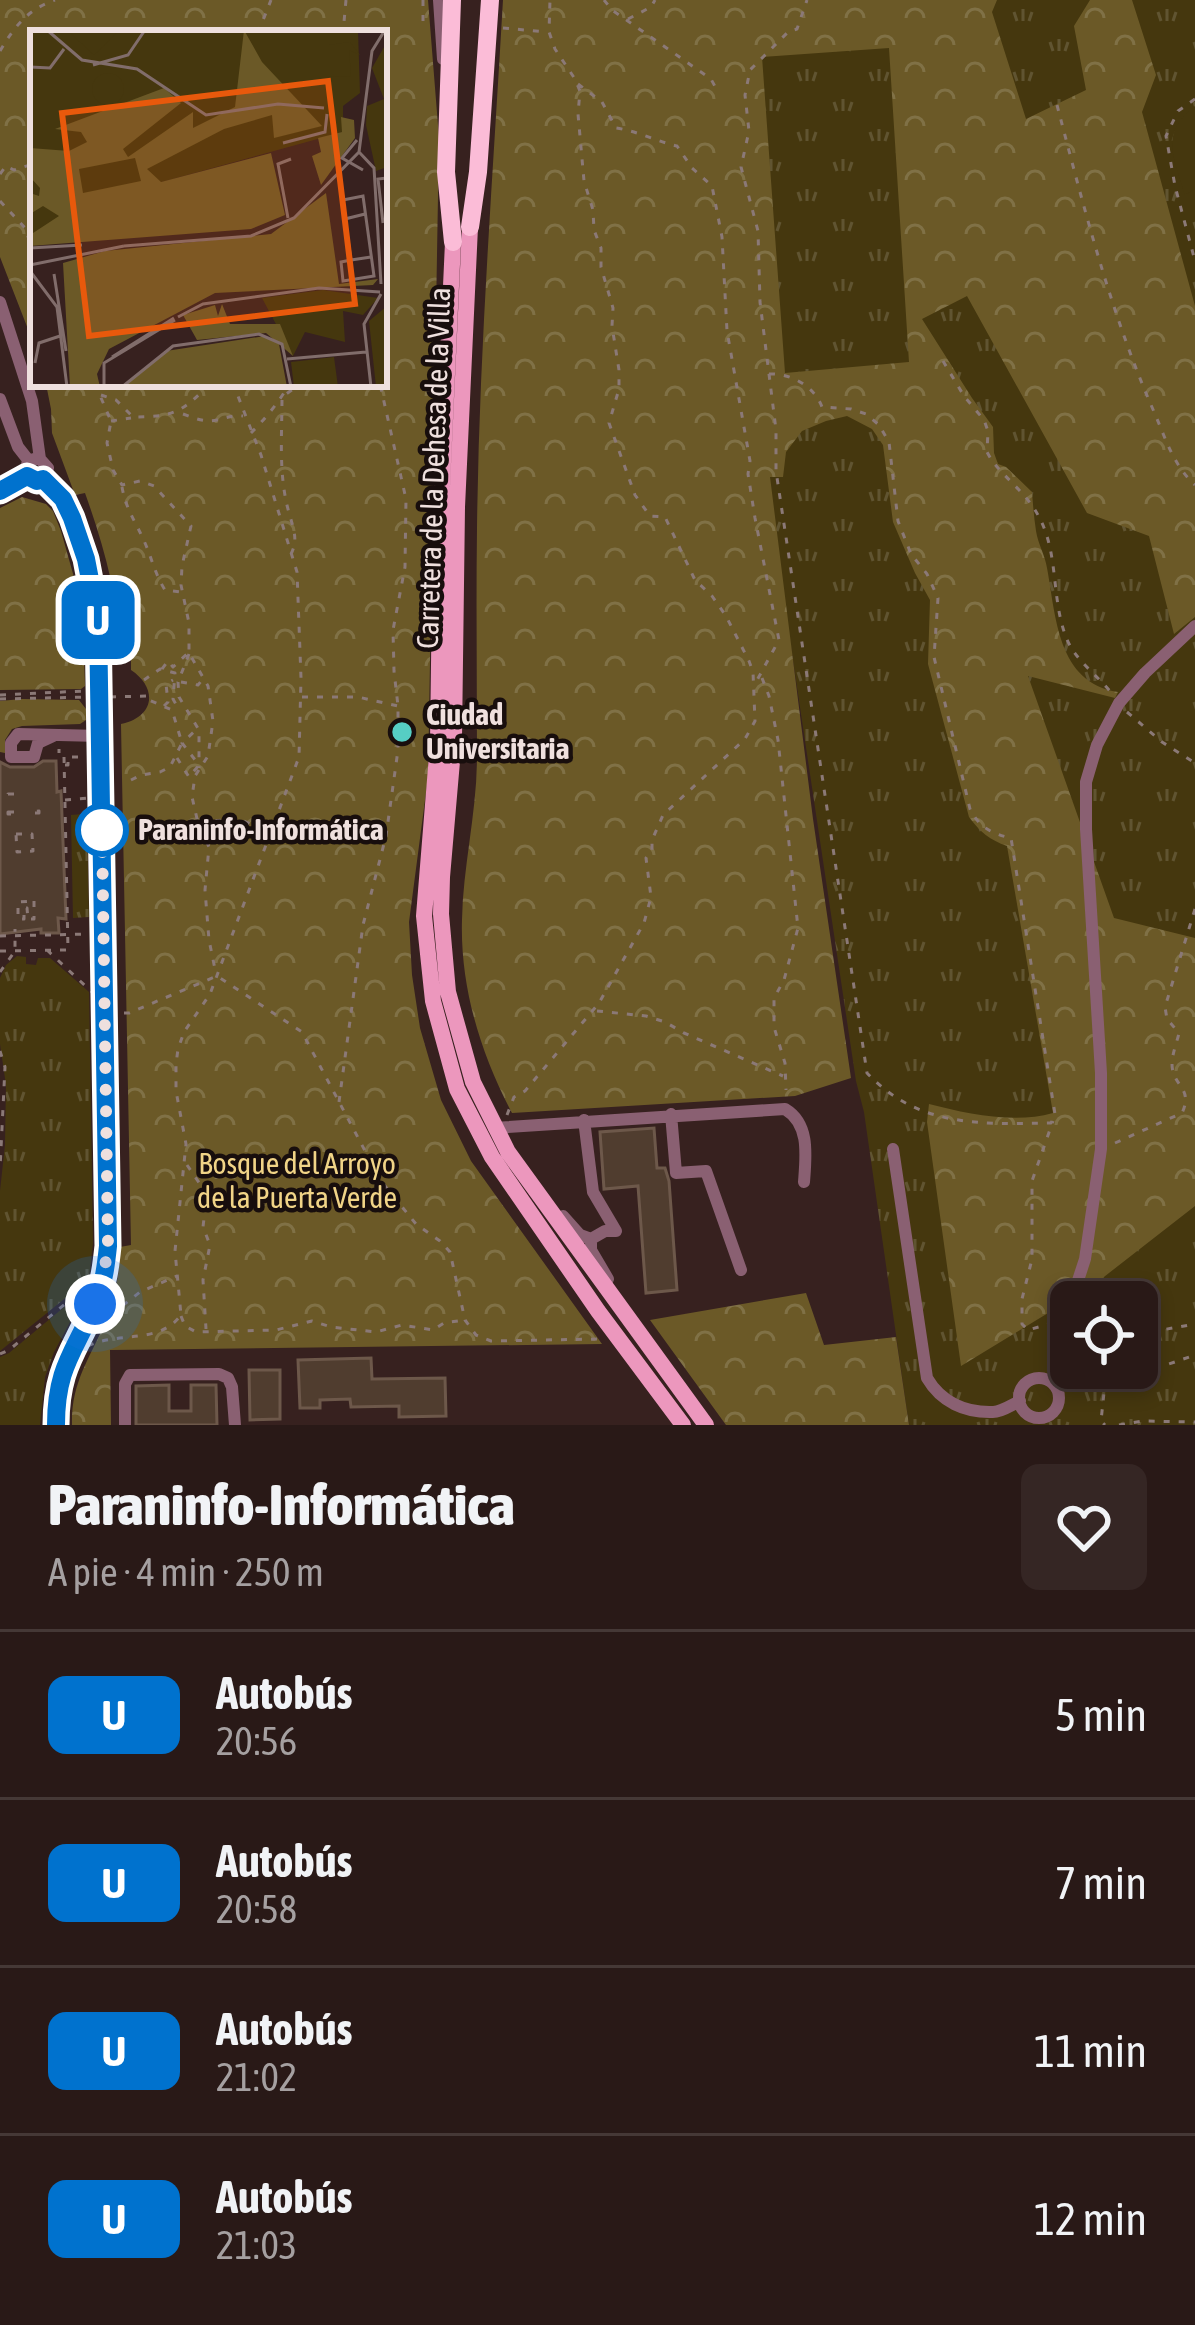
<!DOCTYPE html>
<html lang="es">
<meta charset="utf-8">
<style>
body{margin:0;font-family:"Asap Condensed",sans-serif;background:#352624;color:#f1f3f6;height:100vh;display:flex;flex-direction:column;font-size:45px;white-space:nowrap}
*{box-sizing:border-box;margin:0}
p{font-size:39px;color:#a5a0a1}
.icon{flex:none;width:66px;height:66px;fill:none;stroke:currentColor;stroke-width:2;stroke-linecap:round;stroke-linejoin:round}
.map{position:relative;height:1425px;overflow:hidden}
.drawer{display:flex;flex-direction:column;background:#291917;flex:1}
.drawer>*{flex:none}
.badge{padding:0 24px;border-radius:18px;font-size:42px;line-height:78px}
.tools{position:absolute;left:1050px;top:1281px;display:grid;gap:24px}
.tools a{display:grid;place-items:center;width:108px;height:108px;border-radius:18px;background:#291917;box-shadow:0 6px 18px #0003,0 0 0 3px #453836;font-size:60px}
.you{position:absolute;width:60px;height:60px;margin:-30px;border:9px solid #fff;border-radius:50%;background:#1a73e8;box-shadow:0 0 0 18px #1a73e833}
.map>.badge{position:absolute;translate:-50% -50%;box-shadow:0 0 0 6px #fff}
.round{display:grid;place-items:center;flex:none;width:126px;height:126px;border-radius:18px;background:#352624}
.headline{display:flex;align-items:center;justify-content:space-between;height:204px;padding:0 48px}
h1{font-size:57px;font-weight:800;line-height:90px}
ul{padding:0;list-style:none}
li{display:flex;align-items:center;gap:36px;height:168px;padding:0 48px;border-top:3px solid #453836}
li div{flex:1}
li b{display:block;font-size:45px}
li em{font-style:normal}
li .badge{min-width:132px;font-weight:700;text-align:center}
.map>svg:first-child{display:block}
.grass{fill:url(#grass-tufts);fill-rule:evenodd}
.forest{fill:url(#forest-crowns);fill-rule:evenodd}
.park{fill:#45370e}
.building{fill:#503d2f;stroke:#6d584a;stroke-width:3}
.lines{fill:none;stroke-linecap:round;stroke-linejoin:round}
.path{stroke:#8b7977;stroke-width:3;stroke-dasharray:6 9;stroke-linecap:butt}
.minor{stroke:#8a6072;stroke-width:12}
.major{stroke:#ec97bd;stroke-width:16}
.highway{stroke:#fbbcd7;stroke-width:18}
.line-casing{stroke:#fff;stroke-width:27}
.line{stroke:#0072ce;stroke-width:18}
.walk{stroke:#efe0de;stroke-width:12;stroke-dasharray:0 21.6}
.poi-dot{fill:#56cec4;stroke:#180e0d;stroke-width:4.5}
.stop-dot{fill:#fff;stroke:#0072ce;stroke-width:6}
.labels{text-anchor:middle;stroke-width:9;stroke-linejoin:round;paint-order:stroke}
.street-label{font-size:30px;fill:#efe0de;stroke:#180e0d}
.poi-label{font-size:30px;font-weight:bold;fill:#efe0de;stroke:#180e0d;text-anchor:start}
.stop-label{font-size:30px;font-weight:bold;fill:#efe0de;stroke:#180e0d;text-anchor:start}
.park-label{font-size:30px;fill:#f1d487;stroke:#180e0d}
.inset-road{fill:none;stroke:#816d6b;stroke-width:3}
.view{fill:#e8590c;fill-opacity:0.15;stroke:#e8590c;stroke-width:6}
.inset-edge{fill:none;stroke:#efe0de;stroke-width:6}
</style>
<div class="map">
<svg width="1195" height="1425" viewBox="0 0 1195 1425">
<defs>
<pattern id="grass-tufts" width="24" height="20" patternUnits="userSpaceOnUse" patternTransform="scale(3)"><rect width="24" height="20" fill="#45370e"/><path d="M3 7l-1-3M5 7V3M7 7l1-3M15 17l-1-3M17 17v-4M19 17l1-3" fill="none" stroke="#605431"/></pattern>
<pattern id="forest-crowns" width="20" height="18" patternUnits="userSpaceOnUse" patternTransform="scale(3)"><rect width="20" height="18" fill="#6b5927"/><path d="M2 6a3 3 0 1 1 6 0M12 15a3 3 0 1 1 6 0" fill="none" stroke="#807146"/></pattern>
</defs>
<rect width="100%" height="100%" fill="#37211f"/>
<path class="grass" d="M582,0H1195V1425H909L864,1112L856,1081L707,86ZM1071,1302H1137V1368H1071Z
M83,814L87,819L89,917L73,918L71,815Z
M17,956L26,957V964L36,965L38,958H50L89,992L93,1243L89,1279L0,1351V1191L5,1145L6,1085L0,1044V978L6,965Z
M85,1294L54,1352L45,1377L40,1425H0V1357L9,1353L69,1303Z"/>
<path class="forest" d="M0,0H428L439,138L428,777L409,922L412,975L420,1028L441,1100L471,1161L602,1344L110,1350L111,1425H72C71,1383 89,1360 105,1323C115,1299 120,1273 120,1247L131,1245L121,724C155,717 158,688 131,670V654H121C118,597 104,546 85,493L75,495L52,433L51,409L46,384H384V33H33V342L0,257Z
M503,0H997L992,12L1026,119L1086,90L1074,26L1090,0H1132L1156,75L1142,112L1195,306V617L1174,634L1149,536L1087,513L967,296L922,319L972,398L993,427L994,453L998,464L1006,467L1032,492C1033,505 1034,518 1036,531C1038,544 1045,555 1047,568C1056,616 1057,683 1118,692L1115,698L1028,676L1114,918L1195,938V1206L1091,1287L961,1366L927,1122L929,1104C968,1114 1014,1124 1053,1113L1007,846C990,840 980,832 969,817L928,664L930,600L915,573L893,522L883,445L872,429L847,416L826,421L802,431L786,452L783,477H770L813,819L851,1078L795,1096L512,1113C481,1054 460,988 462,920C463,866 477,812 477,757C477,681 476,605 477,529C479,352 493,176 503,0ZM889,48L909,362L785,373L762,57Z
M22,497L46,504L53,511L61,531L77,588L83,627L85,686L81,689L0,690V508Z
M22,699L79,700L86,709V720L80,724L22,726L12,729L5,740V753L0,752V701Z
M806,1293L824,1345L896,1337L909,1425H726L650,1320Z"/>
<path class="park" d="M1195,106V189L1185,195C1174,156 1159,134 1195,106Z"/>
<path class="building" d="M43,761H56L57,792L61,791L66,919L58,918L59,933H41V929L0,934V762L10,767H34Z
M654,1128L657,1168H665L669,1181L677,1290L646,1293L638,1186L604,1189L600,1132Z
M371,1358L372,1379L445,1378L446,1416L399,1417V1406L351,1407L350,1399L320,1400V1408H300L298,1360Z
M249,1370H280V1419L250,1420Z
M169,1385V1411H191V1385H216L217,1425H136V1386Z"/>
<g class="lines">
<path class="path" d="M346,0L344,22L346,33
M423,0V24H427
M604,0L612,10L711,79L718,92
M628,19L651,7L655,0
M503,28L547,32
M258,33L271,0
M0,51C14,27 28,9 55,0
M578,84L602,102L616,128C637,131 656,141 677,146L692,168L712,186L722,237L727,331L750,461L748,474L755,518L779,640L756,682
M1195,99L1178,111L1166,136L1175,186L1195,261
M1057,105C1084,208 1111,315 1155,414C1166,440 1174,466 1195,485
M0,174L6,166L14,170L33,164
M0,201L26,229L33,254
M943,361L964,396L984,420L988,431L987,452L991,459C1005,479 1027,493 1039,517C1059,554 1051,598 1066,637C1075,661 1098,675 1113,695
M769,374C791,373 815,387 822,407L851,409L866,414L879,425L889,442L898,521L911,554L927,574L938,598L934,657L970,809C979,827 992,834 1011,838L1055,1114L1051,1123C981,1124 919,1128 867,1073L776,471V430L760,302L758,231L741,167L749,131L745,95L750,70L788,32L797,29L807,0
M95,384L111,421L107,443L113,470L122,485L140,481L154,486L191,526L182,566L181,585L189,623V653L208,686L213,721L208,756L195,776L192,797L198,823L209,847L205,890L209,940L216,974
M101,395L116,400L133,417C171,417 183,413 209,384
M183,414C194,418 205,423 217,420C227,418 232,415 243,416
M111,421L131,418
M251,433C264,420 281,400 289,384
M122,487C126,510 136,522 145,543C152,559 155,574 165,590L180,592
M291,554C298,540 294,531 290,516C278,478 282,437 282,397L300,384
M189,654L178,682L179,697L199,730V768
M162,669L168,661L173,667L188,653
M762,678L769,696L778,740L798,928L784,980L774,998V1027L785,1063L786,1090
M144,680L160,669L175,673L173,699L178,708
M181,682L198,685L203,679
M0,695L84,691L87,688
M110,697L149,696V700L172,710L182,743L170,767L160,772L141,775L123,784
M302,697H358L398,706
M0,699L88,697
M164,706L168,702L166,684L173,680
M1127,712L1162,742L1195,763
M177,758L189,777L199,765L182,743L197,729
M65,765H68V757H90
M8,794H15L8,795Z
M65,800L90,798
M39,811V813H32V812Z
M8,812H16V814H8Z
M200,823L237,818L270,833
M16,834H32L33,851L17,852Z
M34,901V919H28L27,908H24V919H18V902Z
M0,936L91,934
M47,950L93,993
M0,951L68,950L64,757H59V749
M0,972L15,951V929
M597,1011L646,1016L665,1022L684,1033L783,1076
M124,1013H129L217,976L302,1032L381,1181L416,1224L440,1241L450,1252L465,1320L476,1335L491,1341L598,1339
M0,1051L5,1067L0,1169
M339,1102L363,925L386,836L398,750V706L394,671L393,630L405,567L406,499L380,384
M507,1115L514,1097L525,1091L599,1003L644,923L651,897L646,858L652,850V840L663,815L745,739L755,721L753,672L749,661L726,616L712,596L695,580L665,517L650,516L635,495L609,423L619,389V370L612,326L613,308L601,267V248L594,230L593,210L584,181L578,114L580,91L575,79L555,49L549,32L550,0
M1115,1143L1182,1113C1194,1088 1172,1086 1172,1064C1172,1054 1177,1042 1179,1033L1167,1019L1165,1007L1195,909
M187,1165L200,1184L205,1210L203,1227L210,1245L203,1280L206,1329
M181,1316L185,1326L196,1332L276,1330L312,1321L331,1327L376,1332L402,1325L433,1330L444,1323L464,1320
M1053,1323L1028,1330L1022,1324V1299L1032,1259V1181L1053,1121
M99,1324L140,1292L177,1276
M1137,1327L1156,1331L1195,1324
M88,1346C118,1331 159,1345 181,1315L175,1251L186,1144L176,1091V1064L178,1049L184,1032L210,994L299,757L301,678L297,572L261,455L236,391L237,384
M0,1354L9,1350L87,1286L89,1287
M1094,1368L1105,1383L1101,1421L1105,1425
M1096,1370L1140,1374L1195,1355
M1119,1425L1143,1421L1195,1422"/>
<path class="minor" d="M439,0L443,59
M0,302L32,401L40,459
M0,399L18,447L29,461
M27,476V464L34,459H40L48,468L43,479
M43,479C50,486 58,492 64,500C85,529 92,586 98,621L108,1222L103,1280L95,1303L65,1362L58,1390L56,1425
M0,491L27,476
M53,736L38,743L34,757H11V743L18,734L100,736
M671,1114L676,1173L706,1171L741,1270
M584,1120L593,1192L616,1231H605L591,1239
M494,1128L785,1109C810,1124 806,1155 804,1182
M893,1149L927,1378C941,1402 965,1413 993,1412C1002,1412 1011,1405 1020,1401
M563,1216L580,1235L591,1239V1250L608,1279
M1019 1398a20 20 0 1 1 40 0a20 20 0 1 1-40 0Z
M1054,1385L1056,1348L1085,1259L1101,1149V1073L1086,829V782L1097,745L1119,703L1145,673L1195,626
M125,1425V1384L130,1375L219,1374L228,1378L232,1387L235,1425"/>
<path class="major" d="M470,227L457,507L454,738L442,877L441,914L448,992L473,1082L508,1152L706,1425
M453,242L441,507L438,743L424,916L433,1001L457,1089L492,1157L598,1311L683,1425"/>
<path class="highway" d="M452,0L446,172L453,242
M470,227L478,172L490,0"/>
</g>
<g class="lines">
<g class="line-casing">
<path id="line" d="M0,491L27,476L37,481L43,479L63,499L72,518L86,559L98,621L108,1246C106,1265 104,1283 96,1301C76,1351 56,1365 56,1425"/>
</g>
<use href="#line" class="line"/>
<path class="walk" d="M95,1304L103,1280L108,1246L102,830"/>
</g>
<circle class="poi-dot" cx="402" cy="732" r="12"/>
<circle class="stop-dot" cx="102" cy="830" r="24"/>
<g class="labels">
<g class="street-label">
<text transform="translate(434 468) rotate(-88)" y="10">Carretera de la Dehesa de la Villa</text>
</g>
<g class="poi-label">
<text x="426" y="725">Ciudad<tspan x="426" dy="34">Universitaria</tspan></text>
</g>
<g class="stop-label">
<text x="138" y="840">Paraninfo-Informática</text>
</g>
<g class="park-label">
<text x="297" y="1174">Bosque del Arroyo<tspan x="297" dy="34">de la Puerta Verde</tspan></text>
</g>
</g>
<g transform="translate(30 30)">
<rect width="357" height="357" fill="#37211f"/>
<path d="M0,0H328L330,63L313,76V102L59,172L27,207L0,213ZM293,260L348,268L333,285L313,281L315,312L275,302L263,326L232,268Z" fill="#45370e"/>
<path d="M214,0L232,32L292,96L244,108L242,85L194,99L117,139L131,152L241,123L255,185L221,199L0,216V205L29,186L13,176L0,184V163L9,166L10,158L0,147V118L39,121L57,112L51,102L25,99L134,58L151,73L93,119L98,127L163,82V98L205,77ZM105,128L111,151L53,163L49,139ZM311,87L324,90L325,108L291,155L282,126L291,122L288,108L312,102ZM296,163L309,254L348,249L343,255L185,263L79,319L67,344L70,357H40L33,233L75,221L241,204ZM192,274L200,294H250L263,326L236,303L167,310L153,285L185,275L188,286ZM235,306L249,314L257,357H93L136,321Z" fill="#6b5927" fill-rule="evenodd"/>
<path d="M37,0H90L64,25ZM320,12L330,25L319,20L321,46L299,47V15ZM357,12V137L346,141L336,95L337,76L354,69L342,38ZM62 59a16 16 0 1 1 32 0a16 16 0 1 1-32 0ZM357,276V357H346L339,291ZM304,327L308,357H264L261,332Z" fill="#45370e"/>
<path class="inset-road" d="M17,0L52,30L107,39L176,85L248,74L294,78M63,35L98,25L115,0M0,37L20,38L34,19M327,110L312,128L333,140M253,113L295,102L297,84M329,122L344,138L351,254M335,184L315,189L321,230L341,227M315,187L313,170L333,166L344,246L313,251L311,232L321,230M258,188L248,134L261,129M353,193L348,149L357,148M94,216L221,206L264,188L329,122L342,21L355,0M0,218L52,215M0,235L94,216M0,241L27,277L37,357M24,244L36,321M148,287L173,274L289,258L350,262M82,327L144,288M257,329L336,322M5,333L9,313L30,306M74,357V333L145,290M92,357L143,316L229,304L252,314L261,357M341,357L334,294L351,264"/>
<path class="view" d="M298,51L325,274L59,306L32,83Z"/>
<rect width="357" height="357" class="inset-edge"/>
</g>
</svg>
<div class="tools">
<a><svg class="icon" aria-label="locate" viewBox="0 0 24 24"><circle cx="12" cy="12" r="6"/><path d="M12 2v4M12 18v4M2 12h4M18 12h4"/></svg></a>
</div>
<div class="you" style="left:95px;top:1304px"></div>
<b class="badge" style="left:98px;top:620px;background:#0072ce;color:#fff">U</b>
</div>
<section class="drawer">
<div class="headline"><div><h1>Paraninfo-Informática</h1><p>A pie · 4 min · 250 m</p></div><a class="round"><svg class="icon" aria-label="heart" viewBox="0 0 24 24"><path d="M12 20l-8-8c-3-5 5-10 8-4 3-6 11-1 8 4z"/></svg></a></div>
<ul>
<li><span class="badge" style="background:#0072ce;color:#fff">U</span><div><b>Autobús</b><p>20:56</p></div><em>5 min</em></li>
<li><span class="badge" style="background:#0072ce;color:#fff">U</span><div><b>Autobús</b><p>20:58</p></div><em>7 min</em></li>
<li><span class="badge" style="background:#0072ce;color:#fff">U</span><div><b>Autobús</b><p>21:02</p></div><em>11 min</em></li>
<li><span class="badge" style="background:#0072ce;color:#fff">U</span><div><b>Autobús</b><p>21:03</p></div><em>12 min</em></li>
</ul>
</section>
